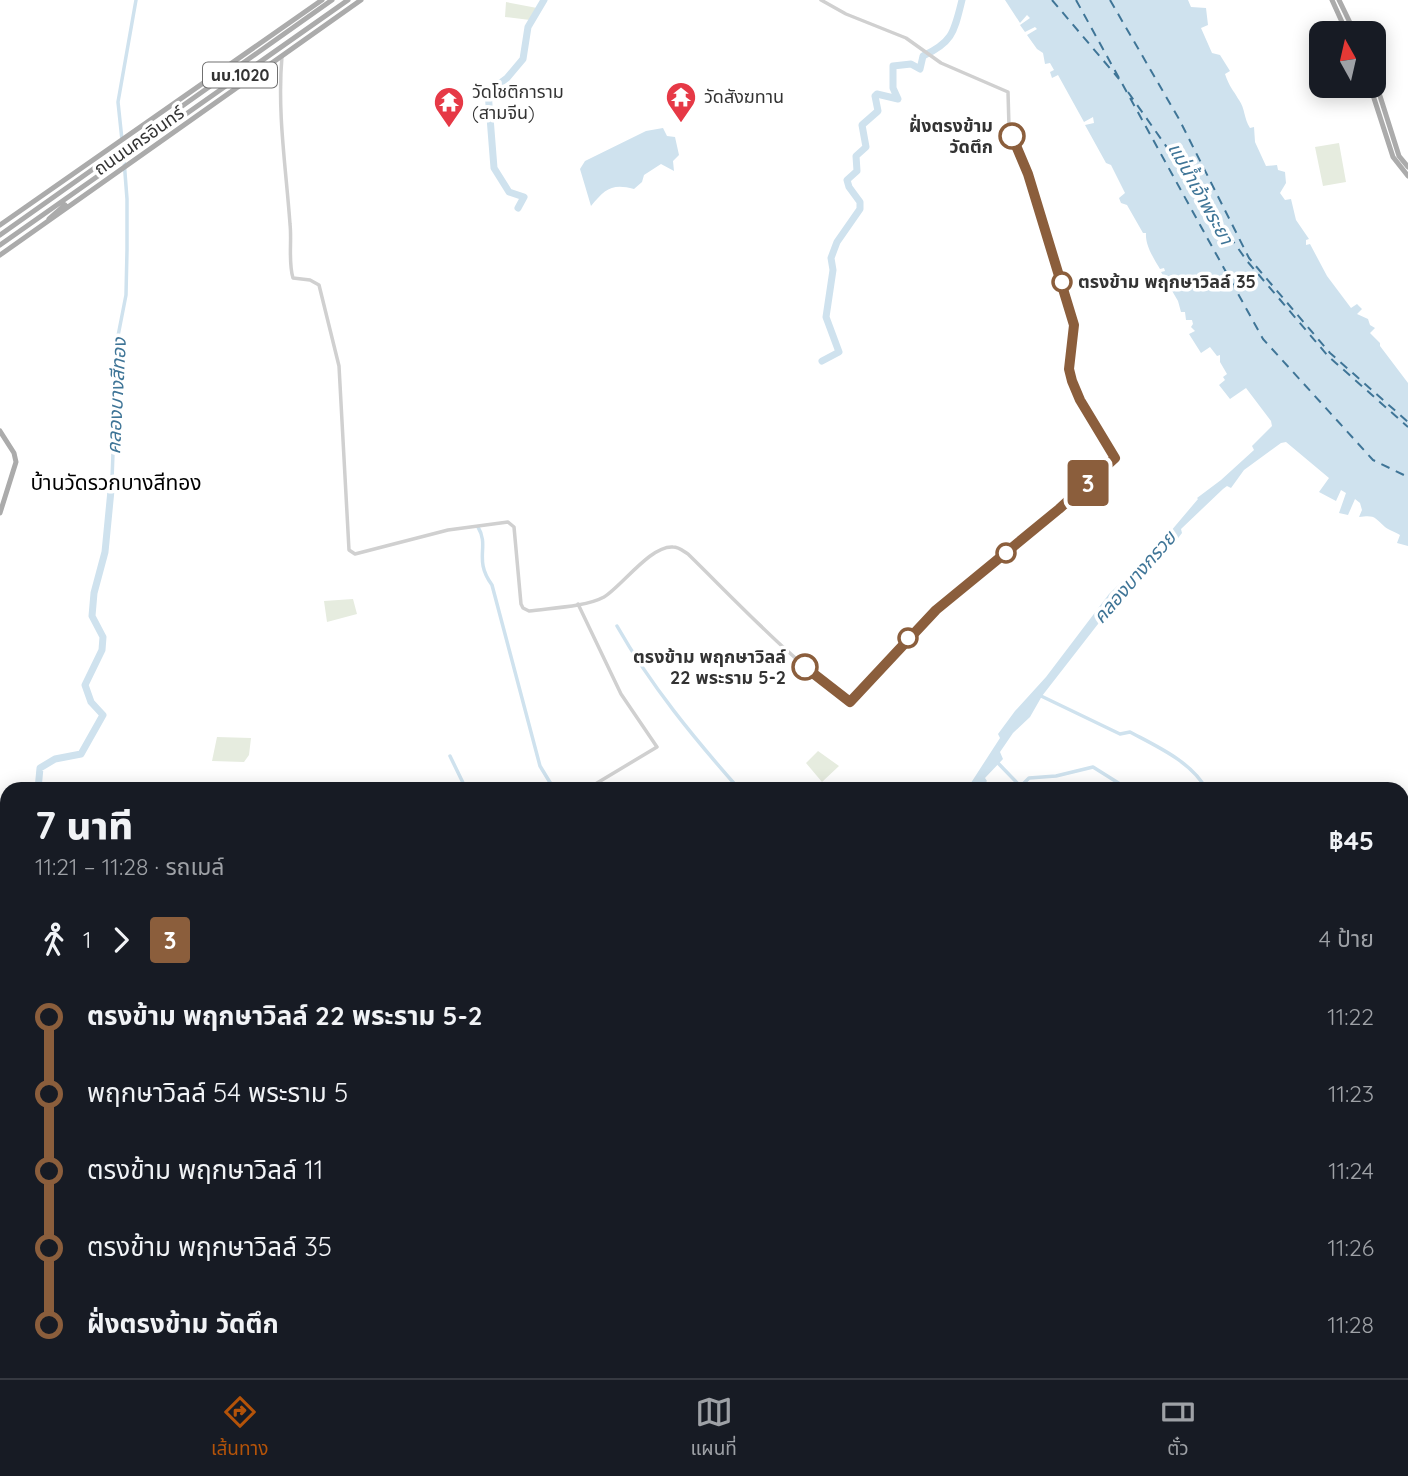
<!DOCTYPE html>
<html lang="th">
<meta charset="utf-8">
<style>
body{margin:0;font-family:Quicksand,"Noto Sans Thai",sans-serif;background:#242831;color:#f1f3f6;height:100vh;display:flex;flex-direction:column;font-size:26px;white-space:nowrap}
*{box-sizing:border-box;margin:0}
p{font-size:23px;color:#9ea1a6}
.icon{flex:none;width:38px;height:38px;fill:none;stroke:currentColor;stroke-width:2;stroke-linecap:round;stroke-linejoin:round}
.map{position:relative;flex:1;overflow:hidden}
.side{position:absolute;left:0px;top:782px;width:1409px;height:597px;display:flex;flex-direction:column;background:#171b24;border-radius:21px 21px 0 0;box-shadow:0 4px 18px #0003}
.side>*{flex:none}
.badge{padding:0 14px;border-radius:5px;font-size:24px;line-height:46px}
.needle{width:46px;rotate:352deg}
.fabs{position:absolute;left:1309px;top:21px;display:grid;gap:14px}
.fabs a{display:grid;place-items:center;width:77px;height:77px;border-radius:14px;background:#171b24;box-shadow:0 4px 18px #0003;font-size:35px}
.map>.badge{position:absolute;translate:-50% -50%;box-shadow:0 0 0 4px #fff}
.legs{display:flex;align-items:center;gap:10px;height:77px;padding:0 35px;font-size:23px}
.legs p{margin-inline-start:auto}
.overview{display:flex;align-items:center;justify-content:space-between;height:119px;padding:0 35px}
h1{font-size:38px;font-weight:800;line-height:52px}
ul{padding:0 35px;list-style:none}
li{display:flex;align-items:center;gap:24px;height:77px;font-size:26px}
li i{display:grid;place-items:center;width:10px;height:100%;margin:0 9px;background:currentColor}
li i::after{content:'';width:18px;height:18px;margin:-9px;border:5px solid;border-radius:50%;background:#171b24}
li p{margin-inline-start:auto}
li:first-child i{background:linear-gradient(#0000 50%,currentColor 0)}
li:last-child i{background:linear-gradient(currentColor 50%,#0000 0)}
.menu{display:flex;justify-content:space-around;align-items:center;height:98px;border-top:2px solid #363941;background:#171b24;font-size:19px;color:#9ea1a6}
.menu a{display:grid;justify-items:center;gap:4px}
.menu .selected{color:#b45309}
.map>svg:first-child{display:block}
.green{fill:#e6ecdf}
.water{fill:#cfe2ee}
.lines{fill:none;stroke-linecap:round;stroke-linejoin:round}
.canal{stroke:#cfe2ee;stroke-width:3.5}
.river{stroke:#cfe2ee;stroke-width:7}
.ferry{stroke:#3f7597;stroke-width:2;stroke-dasharray:9 7;stroke-linecap:butt}
.minor{stroke:#d0d0d0;stroke-width:3.5}
.major{stroke:#ababab;stroke-width:5}
.line-1-casing{stroke:#fff;stroke-width:16}
.line-1{stroke:#8b5e3c;stroke-width:10}
.stop-1-dot{fill:#fff;stroke:#8b5e3c;stroke-width:3.5}
.labels{text-anchor:middle;stroke-width:7;stroke-linejoin:round;paint-order:stroke}
.shield{fill:#fff;stroke:#707070;stroke-width:2}
.shield-label{font-size:16px;font-weight:bold;fill:#333}
.poi-label{font-size:18px;fill:#333;stroke:#fff;text-anchor:start}
.stop-label{font-size:18px;font-weight:bold;fill:#333;stroke:#fff;text-anchor:end}
.street-label{font-size:18px;fill:#333;stroke:#fff}
.water-label{font-size:19px;font-style:italic;fill:#3f7597;stroke:#fff}
.quarter-label{font-size:21px;fill:#000;stroke:#fff}
</style>
<div class="map">
<svg width="1408" height="1378" viewBox="0 0 1408 1378">
<rect width="100%" height="100%" fill="#fff"/>
<path class="green" d="M506,2L537,8L530,20L505,17Z
M1339,143L1346,182L1323,186L1315,147Z
M353,599L357,614L327,622L324,601Z
M217,737L251,738L249,755L244,762L212,761Z
M818,751L839,766L822,782L806,763Z"/>
<path class="water" d="M1005,0H1188L1191,7L1206,8L1208,25L1201,28L1212,53L1220,55L1230,71L1225,74C1230,88 1232,88 1239,100C1245,108 1244,119 1250,128L1254,127L1255,142L1266,166L1277,165L1278,170L1285,172L1286,183L1280,193L1285,200L1291,199L1296,220L1309,239L1306,240V245L1310,244L1327,276L1351,308L1357,304L1362,309L1357,314L1368,319L1370,325L1375,328L1370,333L1380,343V346L1408,383V546L1397,543L1400,535C1396,532 1388,530 1385,527C1374,517 1375,515 1359,517L1362,510L1360,503L1355,499L1348,515L1339,513L1346,493L1341,490L1336,501L1319,492L1329,478L1286,442L1281,443L1244,470L1231,488L1227,486L1223,489L1181,529L1182,533L1172,546L1105,615L1042,696L1030,717L1013,733L1000,752L1003,759L985,778L987,781L980,789H967L1000,738L998,734L1015,711L1046,677L1109,594L1154,551L1198,499L1197,498L1221,480L1254,450L1252,446L1272,426L1271,421L1246,388L1230,399L1219,385L1225,380L1223,377L1227,374L1220,362V355L1217,356L1210,347L1201,353L1189,334L1195,331L1191,327L1193,324L1192,320H1186L1185,312H1181L1178,301L1161,272L1165,271L1164,268L1160,269C1154,259 1145,245 1146,233H1143L1127,205L1121,203L1119,198L1125,193L1111,165L1106,163L1085,125L1094,123L1093,117L1084,122L1058,75L1052,78L1050,72L1054,70L1050,63L1045,64L1043,53L1037,49L1027,35L1037,29L1035,27L1025,32L1020,25L1030,18L1027,15L1020,23Z
M663,128L667,136L675,137L679,155L673,161L674,171L661,164L644,175L642,182L634,189C612,183 605,189 591,206L580,169L585,161L646,131Z"/>
<g class="lines">
<path class="canal" d="M122,140L118,102L136,0
M112,480L117,341L126,295L127,250V199L123,147
M478,527C490,547 473,559 492,585L540,766L554,789
M617,626C651,686 694,738 739,789
M1039,695L1120,734L1130,732C1156,746 1192,762 1206,789
M450,756L466,789
M997,762L1023,789
M1020,787L1029,778L1056,776L1093,767L1128,789
M442,1372L443,1378
M685,1372L686,1378
M1235,1372L1237,1378
M254,1378L255,1372"/>
<path class="river" d="M518,208L524,197L509,192L494,168L488,92L507,78L523,59L528,27L544,0
M822,361L839,352L826,317L833,270L831,258L837,242L860,209V202L849,187L847,180L857,171L856,156L866,147L862,125L878,111L875,96L877,94L898,99L893,88V66L911,64L920,69L923,56C953,42 954,32 962,0
M38,789L40,768L55,759L81,754L103,715L91,702L85,685L102,650L103,637L92,616L94,593L105,552L112,480
M0,842L7,834"/>
<path class="ferry" d="M1052,0L1119,79
M1076,0L1263,339L1373,460L1408,477
M1110,0L1179,119L1249,258L1330,353L1408,422
M1128,92L1247,261L1328,356L1408,427"/>
<path class="minor" d="M282,56C277,112 286,168 290,224C292,241 288,262 293,278L310,280L319,285L339,366L349,550L355,554L448,530L508,522L514,527L521,604L523,608L529,611C549,608 586,607 604,597C622,586 651,545 673,547C679,547 683,551 688,554C740,605 790,659 850,702L936,610L1037,527L1115,458L1080,399L1072,381L1069,363L1074,325L1028,174L1009,127L1008,92L941,63L906,38L846,14L821,0
M578,604L621,694L657,747L587,789
M642,1372L643,1378"/>
<path class="major" d="M1332,0L1347,33
M1339,0L1355,33
M1374,77L1399,156L1408,167
M1370,86L1393,157L1408,176
M49,219L65,205
M0,225L322,0
M0,235L332,0
M0,245L348,0
M0,255L361,0
M0,431L14,453L16,462L0,513
M0,818L7,823
M1402,1042L1408,1066
M0,1103L7,1086
M566,1378L585,1372"/>
</g>
<g class="lines">
<g class="line-1-casing">
<path id="line-1" d="M805,667L850,702L936,610L1059,509L1115,458L1080,400L1072,381L1069,369L1074,325L1028,174L1012,136"/>
</g>
<use href="#line-1" class="line-1"/>
</g>
<defs>
<g id="temple-pin" transform="scale(1.575)"><path d="M0 17L-7.5 6A9.5 9.5 0 1 1 7.5 6Z" fill="#e63946" stroke="#fff"/><path d="M0-6L5-2H3V0L6.5 2.5H4V6H1.5V3h-3V6H-4V2.5H-6.5L-3 0V-2H-5Z" fill="#fff"/></g>
</defs>
<g fill-rule="evenodd">
<use href="#temple-pin" x="681" y="97"/>
<use href="#temple-pin" x="449" y="102"/>
</g>
<g class="stop-1-dot">
<circle cx="1012" cy="136" r="12"/>
<circle cx="1062" cy="282" r="9"/>
<circle cx="1006" cy="553" r="9"/>
<circle cx="908" cy="638" r="9"/>
<circle cx="805" cy="667" r="12"/>
</g>
<g class="labels">
<rect class="shield" x="203" y="62.5" width="74" height="25" rx="5"/>
<g class="shield-label">
<text x="240" y="81">นบ.1020</text>
</g>
<g class="poi-label">
<text x="472" y="98">วัดโชติการาม<tspan x="472" dy="21">(สามจีน)</tspan></text>
<text x="704" y="103">วัดสังฆทาน</text>
</g>
<g class="stop-label">
<text x="993" y="132">ฝั่งตรงข้าม<tspan x="993" dy="21">วัดตึก</tspan></text>
<text x="1078" y="288" text-anchor="start">ตรงข้าม พฤกษาวิลล์ 35</text>
<text x="786" y="663">ตรงข้าม พฤกษาวิลล์<tspan x="786" dy="21">22 พระราม 5-2</tspan></text>
</g>
<g class="street-label">
<text transform="translate(139 141) rotate(-35)" y="6">ถนนนครอินทร์</text>
</g>
<g class="water-label">
<text transform="translate(1201 193) rotate(61)" y="7">แม่น้ำเจ้าพระยา</text>
<text transform="translate(116 396) rotate(-87)" y="7">คลองบางสีทอง</text>
<text transform="translate(1134 577) rotate(-49)" y="7">คลองบางกรวย</text>
</g>
<g class="quarter-label">
<text x="116" y="490">บ้านวัดรวกบางสีทอง</text>
</g>
</g>
</svg>
<div class="fabs">
<a><svg class="needle" viewBox="-14 -14 28 28"><path d="M0-13l5 13h-10z" fill="#e53935"/><path d="M0 13l5-13h-10z" fill="#9ea1a6"/></svg></a>
</div>
<b class="badge" style="left:1088px;top:483px;background:#8b5e3c;color:#fff">3</b>
<section class="side">
<div class="overview"><div><h1>7 นาที</h1><p>11:21 – 11:28 · รถเมล์</p></div><b>฿45</b></div>
<div class="legs"><svg class="icon" aria-label="walk" viewBox="0 0 24 24"><circle cx="13" cy="4" r="2"/><path d="M13 8l-2 6 4 7M11 14l-3 7M7 12l3-4h3l4 4"/></svg>1<svg class="icon" aria-label="forward" viewBox="0 0 24 24"><path d="M9 5l7 7-7 7"/></svg><b class="badge" style="background:#8b5e3c;color:#fff">3</b><p>4 ป้าย</p></div>
<ul>
<li><i style="color:#8b5e3c"></i><b>ตรงข้าม พฤกษาวิลล์ 22 พระราม 5-2</b><p>11:22</p></li>
<li><i style="color:#8b5e3c"></i><span>พฤกษาวิลล์ 54 พระราม 5</span><p>11:23</p></li>
<li><i style="color:#8b5e3c"></i><span>ตรงข้าม พฤกษาวิลล์ 11</span><p>11:24</p></li>
<li><i style="color:#8b5e3c"></i><span>ตรงข้าม พฤกษาวิลล์ 35</span><p>11:26</p></li>
<li><i style="color:#8b5e3c"></i><b>ฝั่งตรงข้าม วัดตึก</b><p>11:28</p></li>
</ul>
</section>
</div>
<nav class="menu">
<a class="selected"><svg class="icon" aria-label="directions" viewBox="0 0 24 24"><path d="M12 3l9 9-9 9-9-9zM9 14v-3h6M13 9l2 2-2 2"/></svg>เส้นทาง</a>
<a><svg class="icon" aria-label="map" viewBox="0 0 24 24"><path d="M3 6l6-2 6 2 6-2v14l-6 2-6-2-6 2zM9 4v14M15 6v14"/></svg>แผนที่</a>
<a><svg class="icon" aria-label="tickets" viewBox="0 0 24 24"><path d="M3 7h18v10H3zM15 7v10"/></svg>ตั๋ว</a>
</nav>
